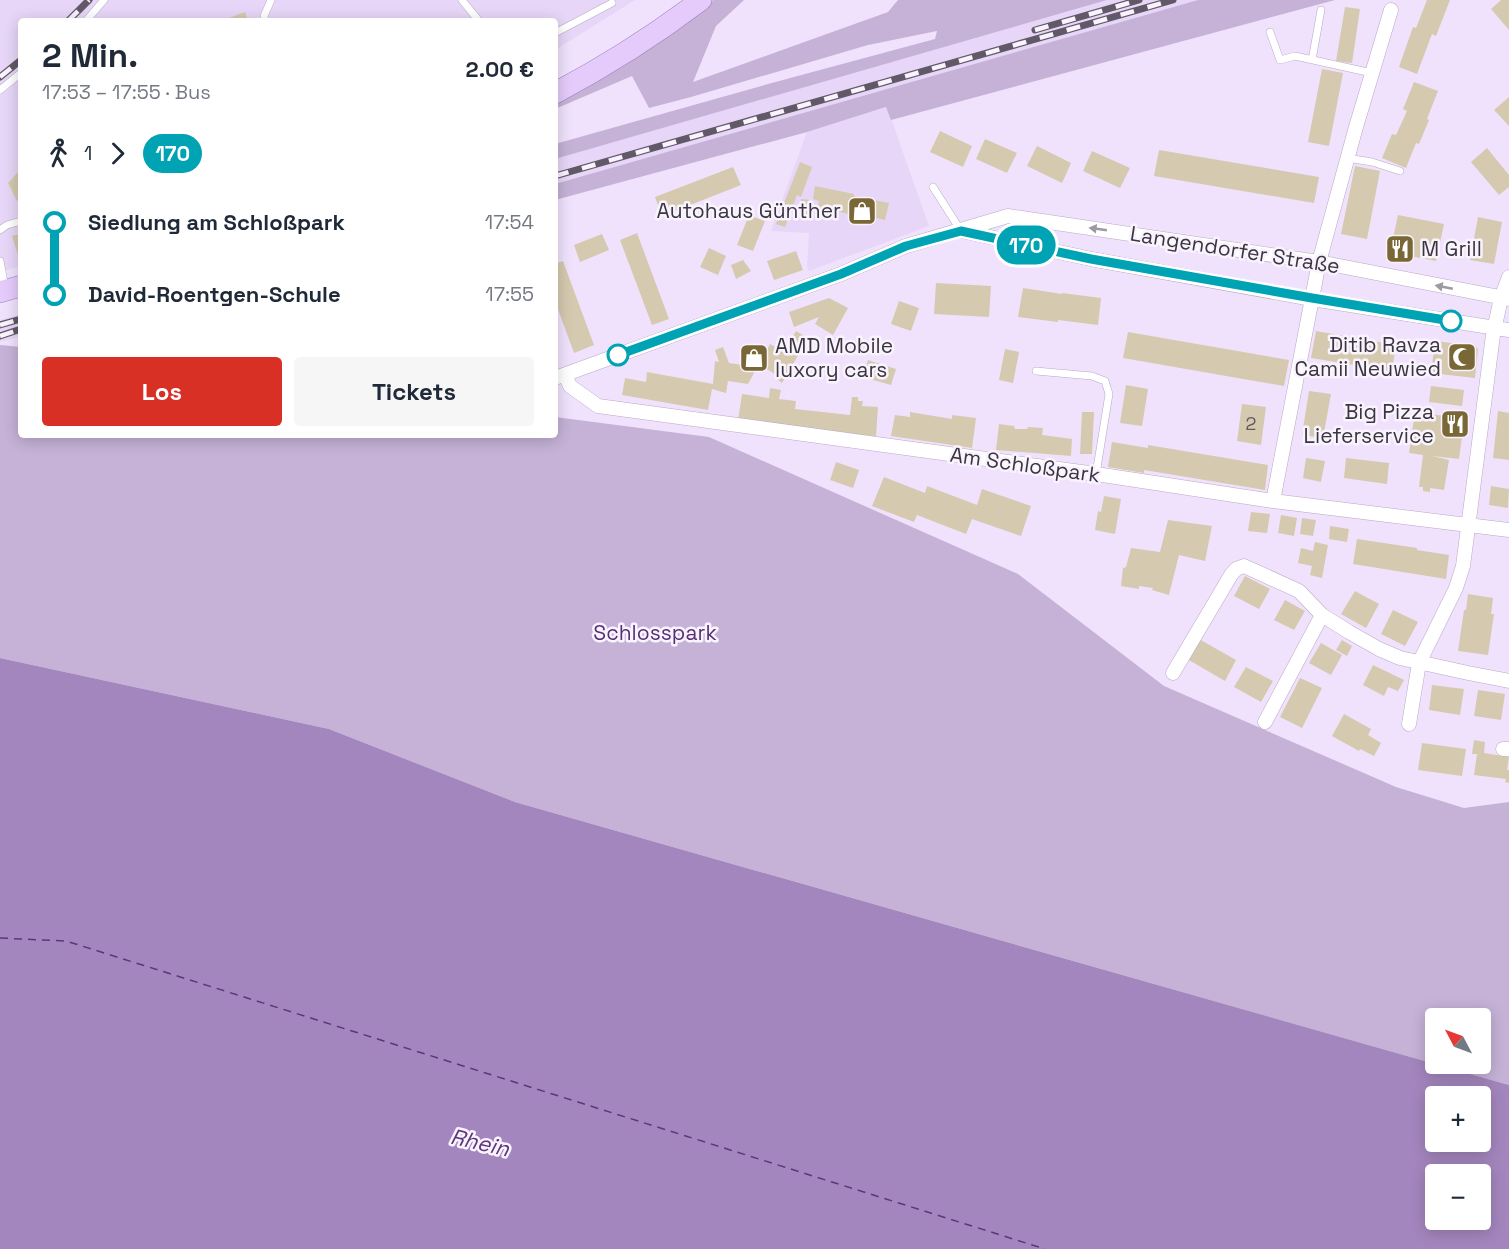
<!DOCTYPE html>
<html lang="de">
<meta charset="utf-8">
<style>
body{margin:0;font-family:"Space Grotesk",sans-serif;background:#f6f6f7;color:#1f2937;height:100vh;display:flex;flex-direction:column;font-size:22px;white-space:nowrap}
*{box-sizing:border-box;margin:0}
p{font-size:20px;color:#747a83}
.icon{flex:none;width:33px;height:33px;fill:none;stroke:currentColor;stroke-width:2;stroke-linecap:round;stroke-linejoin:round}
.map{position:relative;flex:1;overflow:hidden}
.drawer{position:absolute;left:18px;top:18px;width:540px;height:420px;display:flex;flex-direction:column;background:#fff;border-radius:6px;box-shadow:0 3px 15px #0003}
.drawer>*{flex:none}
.badge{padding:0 12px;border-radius:20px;font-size:21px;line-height:39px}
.needle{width:39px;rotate:311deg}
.tools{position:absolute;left:1425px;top:1008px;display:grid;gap:12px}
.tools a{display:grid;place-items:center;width:66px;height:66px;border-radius:6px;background:#fff;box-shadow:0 3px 15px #0003;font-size:30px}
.map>.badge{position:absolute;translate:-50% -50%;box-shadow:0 0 0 3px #fff}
.legs{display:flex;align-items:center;gap:9px;height:66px;padding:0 24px;font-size:20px}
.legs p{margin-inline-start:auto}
.summary{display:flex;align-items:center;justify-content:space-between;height:102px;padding:0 24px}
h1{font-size:33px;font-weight:700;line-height:45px}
.action{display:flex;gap:12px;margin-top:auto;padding:12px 24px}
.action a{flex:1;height:69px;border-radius:6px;background:#d93025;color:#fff;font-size:24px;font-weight:700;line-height:69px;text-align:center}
.action a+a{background:#f6f6f7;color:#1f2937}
ul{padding:0 24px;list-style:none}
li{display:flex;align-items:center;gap:21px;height:72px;font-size:22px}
li i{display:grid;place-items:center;width:9px;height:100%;margin:0 8px;background:currentColor}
li i::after{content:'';width:15px;height:15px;margin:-8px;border:4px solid;border-radius:50%;background:#fff}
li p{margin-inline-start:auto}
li:first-child i{background:linear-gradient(#0000 50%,currentColor 0)}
li:last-child i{background:linear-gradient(currentColor 50%,#0000 0)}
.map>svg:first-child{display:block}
.built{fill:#e7d6f7}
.green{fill:#c5b2d6;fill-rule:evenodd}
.water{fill:#a486be;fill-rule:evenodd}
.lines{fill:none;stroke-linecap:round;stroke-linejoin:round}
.ferry{stroke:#5d367b;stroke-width:1.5;stroke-dasharray:8 6;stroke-linecap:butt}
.building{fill:#d5caaf}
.service-casing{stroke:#b7aac3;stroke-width:8}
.minor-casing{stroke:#b7aac3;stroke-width:15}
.primary-casing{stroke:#9e80b8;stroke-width:22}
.service{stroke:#fff;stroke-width:7}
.minor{stroke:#fff;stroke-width:14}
.primary{stroke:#e5cbfb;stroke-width:21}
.rail-casing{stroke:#615967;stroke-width:7}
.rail{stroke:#f9f3fe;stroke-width:4.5;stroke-dasharray:14;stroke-linecap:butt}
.oneway{fill:#9d9aa0}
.line-1-casing{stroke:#fff;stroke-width:14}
.line-1{stroke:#00a3b4;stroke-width:9}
.stop-1-dot{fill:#fff;stroke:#00a3b4;stroke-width:3}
.labels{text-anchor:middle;stroke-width:5;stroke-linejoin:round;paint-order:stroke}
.number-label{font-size:18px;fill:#625a5c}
.poi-label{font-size:21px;fill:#3b3540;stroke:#f9f3fe;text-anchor:end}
.street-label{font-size:21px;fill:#3b3540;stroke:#f9f3fe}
.park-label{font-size:21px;fill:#583075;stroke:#f9f3fe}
.water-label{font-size:22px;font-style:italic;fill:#5d367b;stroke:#f9f3fe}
</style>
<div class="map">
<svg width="1509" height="1249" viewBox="0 0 1509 1249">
<rect width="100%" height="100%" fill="#f0e2fd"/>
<path class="built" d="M0,0H635L555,50V21H21V266L0,272Z
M1107,0H1198L555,184V159Z
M887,107L929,226L809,271L807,266L809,233L771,231L807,132Z
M21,314V336L0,342V320Z"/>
<path class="green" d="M713,0H744L716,26L693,82L888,12L898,0H1107L555,159V144L768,84L935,39L937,31L868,45L691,97L649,108L632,76L555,109V100L679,27Z
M1198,0H1335L891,120L886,107L807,132L555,200V184Z
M0,345L21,347V435H555V417L709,437L1018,574L1164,686L1396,787L1464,808L1509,802V1085L515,802L329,729L0,658ZM1436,1018H1480V1064H1436Z"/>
<path class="water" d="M0,658L329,729L515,802L1509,1085V1249H0ZM1436,1096H1480V1142H1436ZM1436,1174H1480V1220H1436Z"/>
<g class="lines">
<path class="ferry" d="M0,938L66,941L1045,1249"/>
</g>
<path class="building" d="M1427,0H1450L1436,36L1432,34L1417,74L1399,67L1413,27L1416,28Z
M1501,0H1509V30L1491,9Z
M1345,7L1360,9L1352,63L1336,61Z
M245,12L248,21H221Z
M1322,69L1343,73L1329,146L1308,142Z
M1414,82L1438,91L1427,119L1429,120L1419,144L1416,143L1406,168L1382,158L1392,134L1396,135L1407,111L1403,109Z
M1509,97V126L1494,110Z
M940,131L972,146L963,167L930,152Z
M985,139L1017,153L1007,173L976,159Z
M1037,146L1071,163L1062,183L1027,166Z
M1487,148L1509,175V187L1499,195L1471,162Z
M1159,150L1319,177L1314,203L1154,176Z
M1092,151L1130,168L1120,188L1083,171Z
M800,162L812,167L801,197L797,195L785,227L776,224Z
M1355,166L1380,171L1367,239L1341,234Z
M733,167L741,185L662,216L655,197Z
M21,169V199L17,201L8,183Z
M815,186L854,194V196L889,203L885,220L850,212L849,214L818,207L819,201L813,199Z
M801,199L810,200V216L800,217Z
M749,215L765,221L753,251L737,245Z
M1398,215L1444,224L1436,261L1390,252Z
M1478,217L1502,222L1494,264L1470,260Z
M637,233L669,319L652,325L620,240Z
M21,234V254L18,255L12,236Z
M602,234L609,250L580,262L574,245Z
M709,248L726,256L718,275L700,267Z
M796,251L803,270L774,280L767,261Z
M743,260L751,271L736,279L731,265Z
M563,261L594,345L574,353L555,301V264Z
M936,283L991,286L989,317L934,314Z
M1023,288L1062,294V293L1101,298L1098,325L1058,320V322L1018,317Z
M829,298L848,308L833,335L815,324L819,317L794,327L789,312Z
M899,301L919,308L911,331L891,324Z
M796,331L808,338L782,383L777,379L781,372L777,370L775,374L759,364L748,384L728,381L726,393L712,389L708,410L622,395L625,378L646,382L647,372L713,384L715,361L719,362L715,350L723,347L729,363L750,366L745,355L758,349L764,356L770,344L784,352Z
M1316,331L1396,345L1392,371L1311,358Z
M1128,332L1289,360L1284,386L1123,358Z
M1435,341L1475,346L1478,349L1475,378L1431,373Z
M1005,349L1019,352L1013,383L999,380Z
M868,360L896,369L891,385L863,377Z
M1126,385L1148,389L1142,426L1120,423Z
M1431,386L1464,390L1462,406L1429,402Z
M770,388L781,390L779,399L796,401L795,409L850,415L852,397H858V401H863L862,406L878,407L876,436L848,435L738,421L742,394L769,398Z
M1309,391L1331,394L1323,438L1302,435Z
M1242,404L1266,407L1261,445L1237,441Z
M1498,411L1509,413V460L1493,458Z
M910,412L952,419V415L976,418L972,448L891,436L895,415L910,417Z
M1082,412H1094L1092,454H1080Z
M1430,414L1460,418L1459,429H1463L1459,459L1432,456L1449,460L1444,490L1430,488V492L1423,491V487H1419L1423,455L1409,453L1414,419L1429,421Z
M999,424L1014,426L1015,429H1027L1028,427L1043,428L1042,435L1072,439L1071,456L996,450Z
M1112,442L1148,448V445L1268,465L1265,490L1144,470V473L1108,467Z
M1306,458L1325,461L1321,482L1303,478Z
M1346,458L1389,463L1387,484L1344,478Z
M836,462L859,470L853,488L830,480Z
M884,477L925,493L927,486L977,505L982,489L1031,506L1021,536L972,519L966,534L917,515L914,522L872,506Z
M1491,486L1509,489L1508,508L1489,505Z
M1104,496L1121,499L1115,534L1095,530L1098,511L1101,512Z
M1251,512L1270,514L1267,533L1248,531Z
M1281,515L1297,518L1294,536L1278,533Z
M1302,518L1316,520L1313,536L1300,534Z
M1168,520L1212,526L1205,561L1179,555L1169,595L1152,590L1153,588L1139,586V589L1121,586L1123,568L1126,567L1131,548L1160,552Z
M1330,526L1349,529L1347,542L1329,539Z
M1357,539L1417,548V550L1449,555L1446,579L1353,564Z
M1315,542L1328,545L1322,578L1310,575L1312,566L1298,563L1301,548L1313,551Z
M1245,576L1270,589L1259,609L1234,596Z
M1355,591L1379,604L1366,628L1341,614Z
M1468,594L1493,598L1491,614H1494L1488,655L1458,651L1464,610H1466Z
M1285,600L1305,611L1294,630L1274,620Z
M1393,610L1418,622L1405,646L1381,634Z
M1199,639L1236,660L1225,681L1187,659Z
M1342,640L1352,646L1347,656L1336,650Z
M1321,643L1342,655L1331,675L1309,663Z
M1373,665L1404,680L1398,691L1388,687L1384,696L1363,685Z
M1246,667L1273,681L1261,702L1234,687Z
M1300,678L1322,688L1302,728L1280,717Z
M1432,685L1464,689L1460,715L1429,710Z
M1478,690L1505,694L1501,720L1474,716Z
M1344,714L1371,729L1368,735L1381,743L1374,756L1360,749L1359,751L1332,736Z
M1474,740L1485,742L1484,753L1509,757L1507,770H1509V783L1505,782L1506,779L1474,775L1477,754H1472Z
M1422,743L1466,749L1462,776L1418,770Z"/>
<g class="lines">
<g class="service-casing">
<path id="service" d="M462,0L479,21
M86,21L104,0
M265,21L264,16L271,0
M1270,32L1280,60L1295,56L1372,73
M555,33L612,3
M1312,60L1321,10
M0,90L21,73
M1347,158L1372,162L1400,171
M933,187L961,231
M0,230L7,225L21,221
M0,261L5,288
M1036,371L1092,376L1105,381L1109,394L1096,474"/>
</g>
<g class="minor-casing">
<path id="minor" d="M962,231L1091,259L1312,299L1509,330
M565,375L570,386L598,406L1096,474L1273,501L1509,530
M555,378L841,274L906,246L1008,216L1319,262L1509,299
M1273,501L1319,262L1356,127L1391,10
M1173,673L1231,575L1236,569L1244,566L1299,591L1322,615L1349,632L1379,649L1400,658L1468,673L1509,681
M1265,722L1322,615
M1409,724L1419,663L1456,588L1463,566L1493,335L1501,298L1509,277
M1503,749H1509"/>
</g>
<g class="primary-casing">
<path id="primary" d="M555,93C606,66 655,35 701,0
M0,292L21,286"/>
</g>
<use href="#service" class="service"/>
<use href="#minor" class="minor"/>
<use href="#primary" class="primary"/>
<g class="rail-casing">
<path id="rail" d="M68,21L89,0
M1035,30L1139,0
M0,77L21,60
M555,176L1173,0
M0,325L21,319
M0,336L21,329"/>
</g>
<use href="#rail" class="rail"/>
</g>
<defs><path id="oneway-solid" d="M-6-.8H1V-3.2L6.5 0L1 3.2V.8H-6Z" transform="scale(1.5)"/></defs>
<g class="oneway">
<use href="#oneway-solid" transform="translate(1098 229) rotate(-172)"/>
<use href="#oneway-solid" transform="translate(1444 287) rotate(-169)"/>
</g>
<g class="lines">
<g class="line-1-casing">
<path id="line-1" d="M618,355L841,274L906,246L961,231L1091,259L1312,298L1451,321"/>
</g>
<use href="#line-1" class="line-1"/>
</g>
<defs>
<g id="shop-square" transform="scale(1.5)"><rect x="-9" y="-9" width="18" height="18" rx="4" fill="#7a6736" stroke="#f9f3fe"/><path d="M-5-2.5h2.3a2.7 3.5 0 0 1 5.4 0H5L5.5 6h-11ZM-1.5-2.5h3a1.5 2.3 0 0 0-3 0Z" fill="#fff"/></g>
<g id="restaurant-square" transform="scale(1.5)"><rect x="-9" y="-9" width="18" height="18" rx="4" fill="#7a6736" stroke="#f9f3fe"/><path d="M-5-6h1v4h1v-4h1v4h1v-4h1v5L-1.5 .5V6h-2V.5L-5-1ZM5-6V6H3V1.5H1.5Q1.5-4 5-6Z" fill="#fff"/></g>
<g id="mosque-square" transform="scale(1.5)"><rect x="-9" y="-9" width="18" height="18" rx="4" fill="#7a6736" stroke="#f9f3fe"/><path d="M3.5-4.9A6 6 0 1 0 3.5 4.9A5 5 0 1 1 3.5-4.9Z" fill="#fff"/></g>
</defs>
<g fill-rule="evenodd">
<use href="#shop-square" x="862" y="211"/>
<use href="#restaurant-square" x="1400" y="249"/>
<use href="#mosque-square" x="1462" y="357"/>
<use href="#shop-square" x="754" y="358"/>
<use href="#restaurant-square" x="1455" y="424"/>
</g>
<g class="stop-1-dot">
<circle cx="1451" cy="321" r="10"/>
<circle cx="618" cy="355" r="10"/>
</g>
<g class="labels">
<g class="number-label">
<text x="1251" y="430">2</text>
</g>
<g class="poi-label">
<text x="841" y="218">Autohaus Günther</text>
<text x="1421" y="256" text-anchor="start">M Grill</text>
<text x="1441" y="352">Ditib Ravza<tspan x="1441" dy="24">Camii Neuwied</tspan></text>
<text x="775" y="353" text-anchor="start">AMD Mobile<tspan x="775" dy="24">luxory cars</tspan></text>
<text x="1434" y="419">Big Pizza<tspan x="1434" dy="24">Lieferservice</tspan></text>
</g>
<g class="street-label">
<text transform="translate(1235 250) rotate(9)" y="7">Langendorfer Straße</text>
<text transform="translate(1025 465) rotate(8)" y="7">Am Schloßpark</text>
</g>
<g class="park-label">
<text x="655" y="640">Schlosspark</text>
</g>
<g class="water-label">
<text transform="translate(480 1142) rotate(13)" y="8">Rhein</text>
</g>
</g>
</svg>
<div class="tools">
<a><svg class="needle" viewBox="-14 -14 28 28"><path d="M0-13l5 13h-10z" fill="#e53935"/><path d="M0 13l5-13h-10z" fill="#747a83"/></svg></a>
<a>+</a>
<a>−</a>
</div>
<b class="badge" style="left:1026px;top:245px;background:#00a3b4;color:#fff">170</b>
<section class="drawer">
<div class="summary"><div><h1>2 Min.</h1><p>17:53 – 17:55 · Bus</p></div><b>2.00 €</b></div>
<div class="legs"><svg class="icon" aria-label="walk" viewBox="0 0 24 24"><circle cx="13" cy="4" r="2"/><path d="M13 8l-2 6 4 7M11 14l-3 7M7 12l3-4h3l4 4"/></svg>1<svg class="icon" aria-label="forward" viewBox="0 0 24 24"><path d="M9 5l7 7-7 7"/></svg><b class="badge" style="background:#00a3b4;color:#fff">170</b></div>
<ul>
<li><i style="color:#00a3b4"></i><b>Siedlung am Schloßpark</b><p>17:54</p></li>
<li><i style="color:#00a3b4"></i><b>David-Roentgen-Schule</b><p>17:55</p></li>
</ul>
<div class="action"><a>Los</a><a>Tickets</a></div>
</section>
</div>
